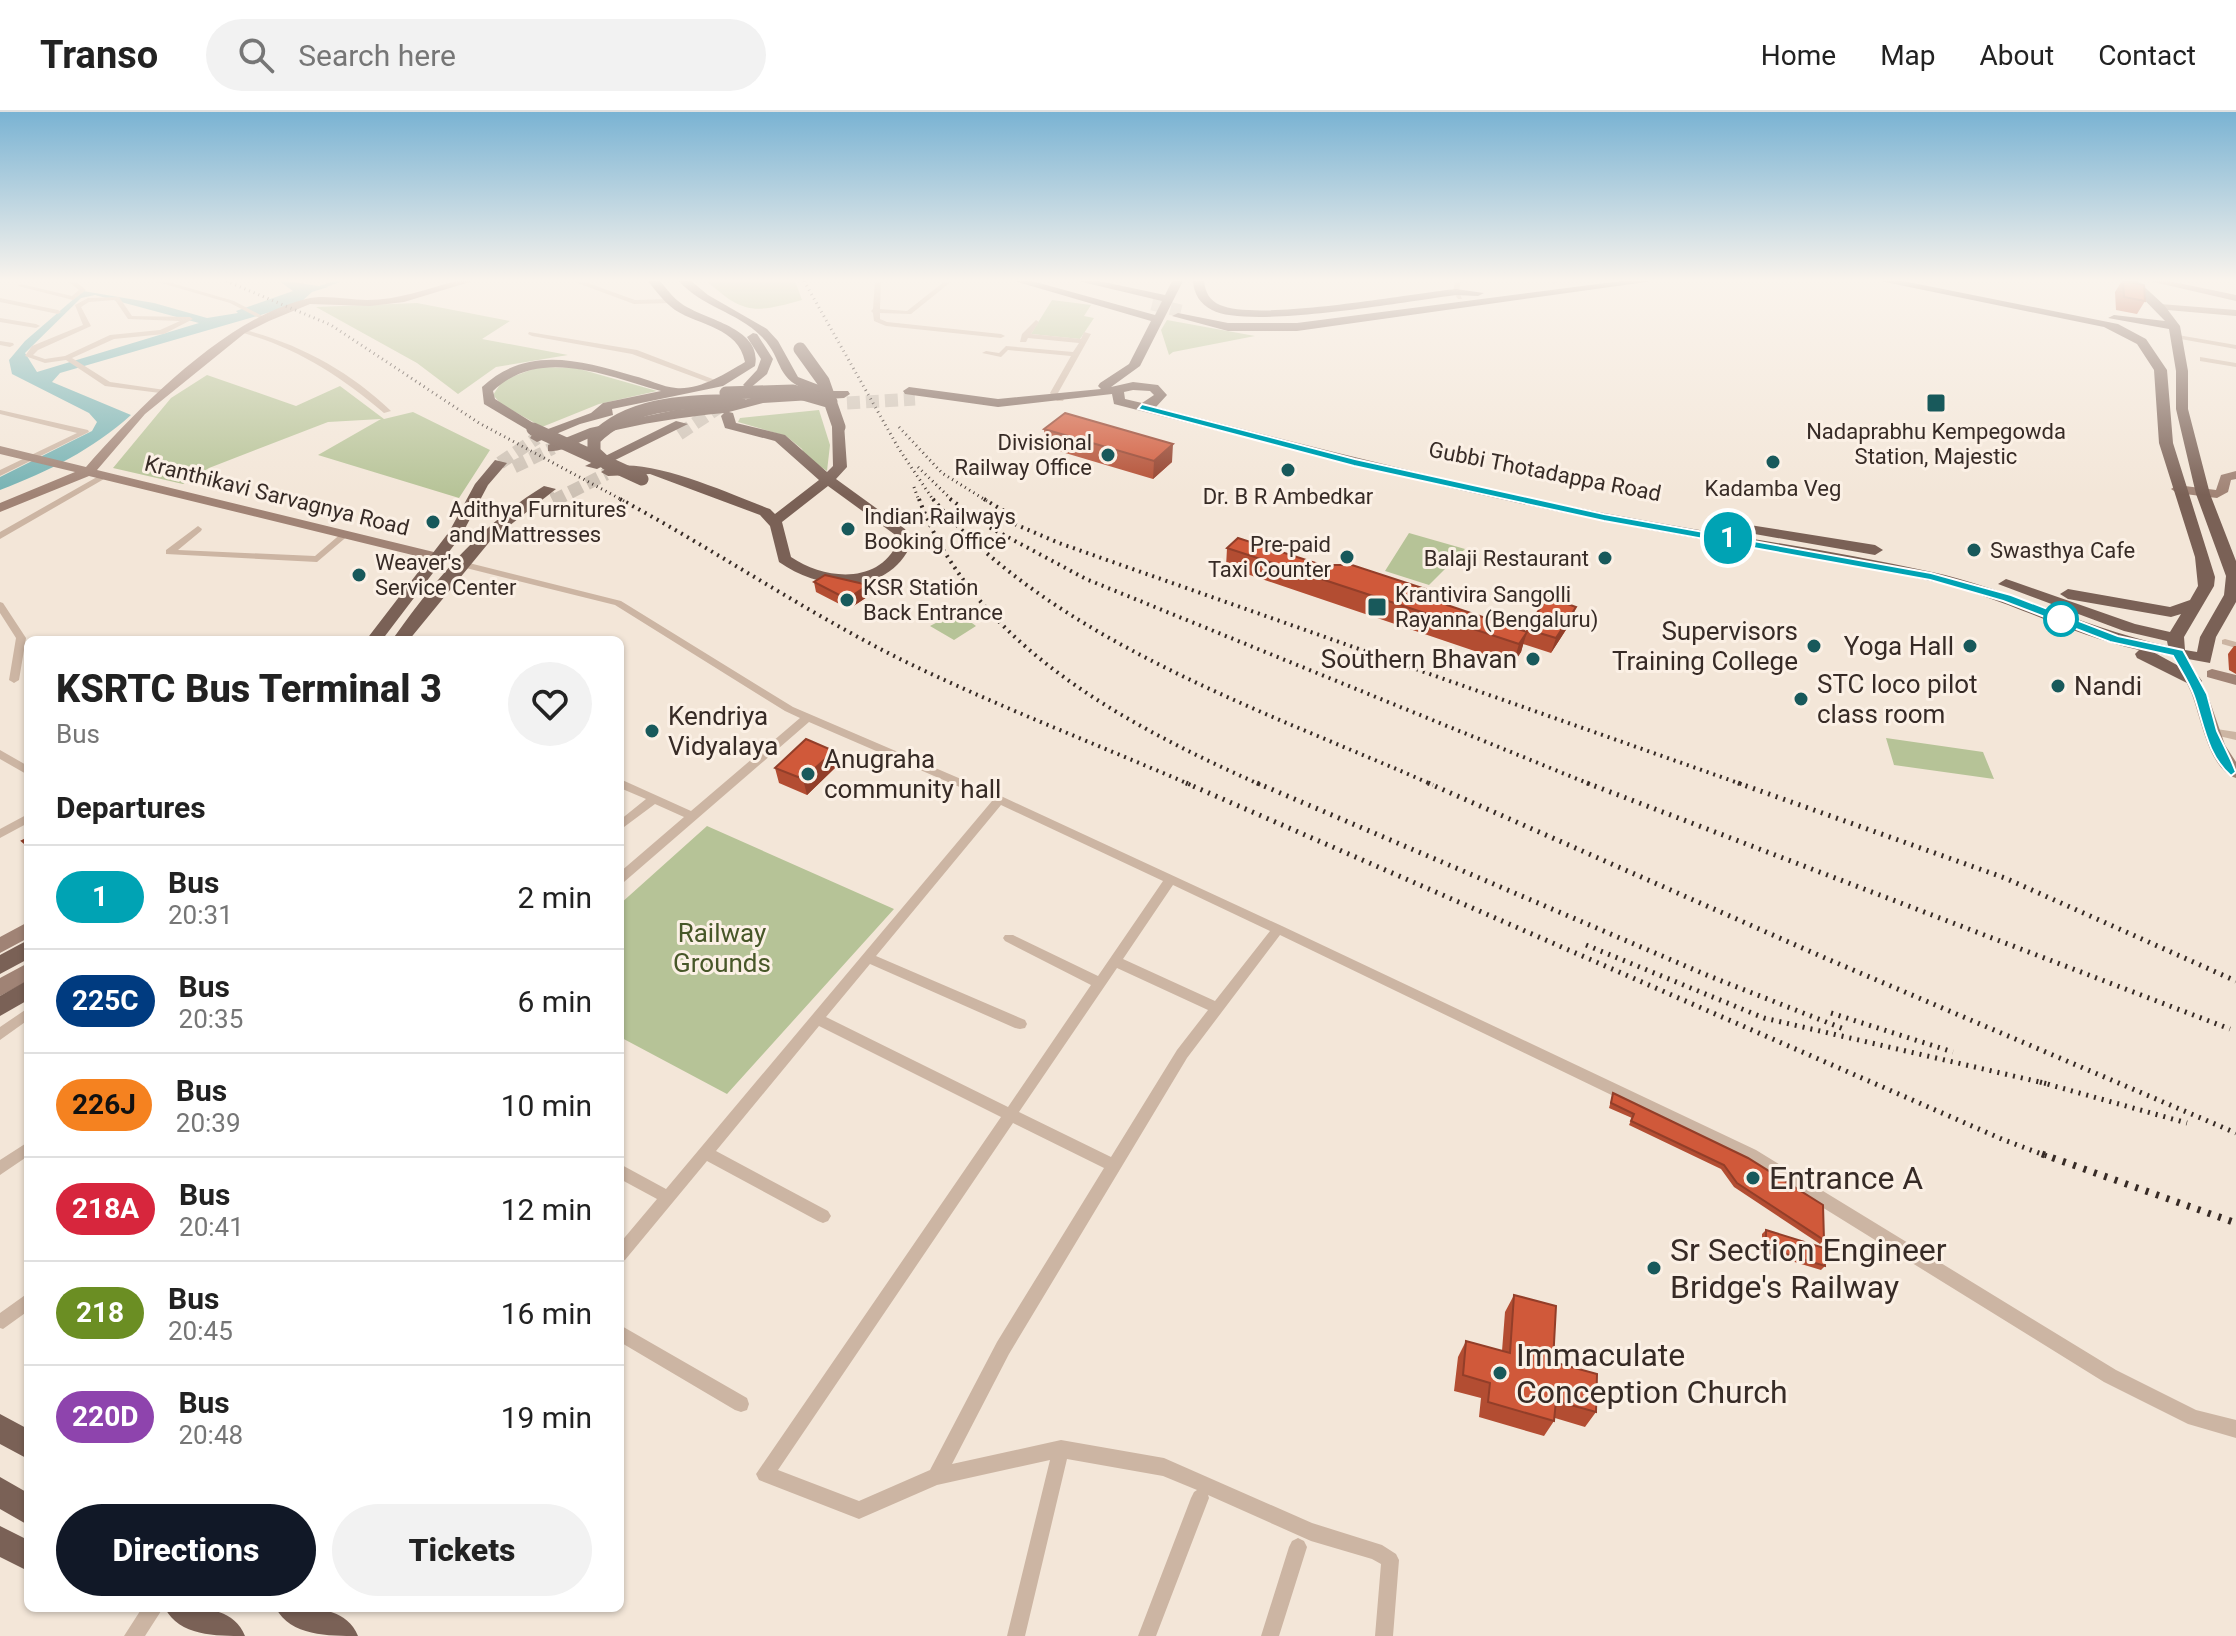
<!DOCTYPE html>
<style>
body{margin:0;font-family:Roboto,sans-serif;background:#f2f2f2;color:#222;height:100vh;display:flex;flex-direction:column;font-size:30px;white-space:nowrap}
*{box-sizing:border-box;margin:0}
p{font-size:26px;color:#767676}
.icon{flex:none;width:44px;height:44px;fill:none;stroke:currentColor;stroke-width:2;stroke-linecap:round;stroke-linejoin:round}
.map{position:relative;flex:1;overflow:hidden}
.drawer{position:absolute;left:24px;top:524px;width:600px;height:976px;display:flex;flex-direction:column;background:#fff;border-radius:12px;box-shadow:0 2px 6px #0004}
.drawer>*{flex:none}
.badge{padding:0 16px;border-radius:26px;font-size:28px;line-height:52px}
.map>.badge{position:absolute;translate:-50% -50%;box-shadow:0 0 0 4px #fff}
h2{padding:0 32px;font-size:30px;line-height:72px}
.round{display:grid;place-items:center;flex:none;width:84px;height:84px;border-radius:42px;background:#f2f2f2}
.summary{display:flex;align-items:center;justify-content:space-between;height:136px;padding:0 32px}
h1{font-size:38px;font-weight:800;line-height:60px}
.cta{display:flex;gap:16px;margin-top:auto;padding:16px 32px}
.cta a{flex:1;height:92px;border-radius:48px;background:#111827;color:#fff;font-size:32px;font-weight:800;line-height:92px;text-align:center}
.cta a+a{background:#f2f2f2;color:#222}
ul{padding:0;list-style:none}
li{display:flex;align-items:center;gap:24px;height:104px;padding:0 32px;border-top:2px solid #e0e0e0}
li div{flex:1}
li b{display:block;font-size:30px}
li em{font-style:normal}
li .badge{min-width:88px;font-weight:700;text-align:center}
header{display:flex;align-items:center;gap:48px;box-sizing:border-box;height:112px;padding:0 40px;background:#fff;border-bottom:2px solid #e0e0e0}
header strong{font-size:38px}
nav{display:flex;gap:44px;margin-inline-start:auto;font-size:28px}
.search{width:560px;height:72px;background:#f2f2f2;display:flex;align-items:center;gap:20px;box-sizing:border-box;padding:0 28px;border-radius:44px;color:#767676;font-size:30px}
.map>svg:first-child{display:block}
.green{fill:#b6c397}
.water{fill:#75b2b3;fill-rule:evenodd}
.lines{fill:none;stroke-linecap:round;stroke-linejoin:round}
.stream{stroke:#75b2b3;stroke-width:3}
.primary-tunnel-far1{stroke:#cdc1b4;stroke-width:13;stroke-dasharray:13 6;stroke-linecap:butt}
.primary-tunnel{stroke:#cdc1b4;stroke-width:16;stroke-dasharray:16 8;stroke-linecap:butt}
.street{fill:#ccb5a3;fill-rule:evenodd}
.secondary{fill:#a08375;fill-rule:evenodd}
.primary{fill:#7a6156;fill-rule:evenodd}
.rail-far3{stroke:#372b26;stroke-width:3;stroke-dasharray:1 4;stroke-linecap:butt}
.rail-far2{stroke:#372b26;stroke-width:4;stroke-dasharray:2 5;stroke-linecap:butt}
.rail-far1{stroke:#372b26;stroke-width:5;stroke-dasharray:2 6;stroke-linecap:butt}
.rail{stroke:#372b26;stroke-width:7;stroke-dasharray:3 8;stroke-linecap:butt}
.primary-bridge{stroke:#7a6156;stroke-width:13}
.wall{fill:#b34d32}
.shaded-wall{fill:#923e29}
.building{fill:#d0593a;stroke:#923e29;stroke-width:2}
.line{fill:#00a3b4;stroke:#fff;stroke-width:2}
.poi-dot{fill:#18595b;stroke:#fbf0e5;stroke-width:3}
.stop-dot{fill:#fff;stroke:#00a3b4;stroke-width:4}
.labels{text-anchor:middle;stroke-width:6;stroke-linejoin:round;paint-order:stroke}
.far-poi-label{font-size:22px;fill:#372b26;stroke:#fbf0e5;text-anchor:start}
.far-street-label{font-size:22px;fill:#372b26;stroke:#fbf0e5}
.poi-label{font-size:26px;fill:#372b26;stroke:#fbf0e5;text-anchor:start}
.park-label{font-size:26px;fill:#475728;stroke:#fbf0e5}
.near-poi-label{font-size:32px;fill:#372b26;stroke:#fbf0e5;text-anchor:start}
</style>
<header>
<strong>Transo</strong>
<div class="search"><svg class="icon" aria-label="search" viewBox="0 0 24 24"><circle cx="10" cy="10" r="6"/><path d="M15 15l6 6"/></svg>Search here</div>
<nav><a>Home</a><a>Map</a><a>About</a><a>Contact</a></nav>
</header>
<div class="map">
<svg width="2236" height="1524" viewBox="0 0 2236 1524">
<rect width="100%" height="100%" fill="#f3e6d8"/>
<path class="green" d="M707,169H795L802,188C755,201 744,203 707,169Z
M1052,188L1091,193L1084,204L1094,206L1080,227L1031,222Z
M417,191L510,209L482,227L568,243L496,255L458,282L417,251L316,195Z
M1167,208L1255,224L1173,240L1169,243L1161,218Z
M539,255L576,256L657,279L599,292L542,315L501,292L493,283L503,268Z
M207,263L296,294L340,274L384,307L413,300L490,338L459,386L318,343L381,307L328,310L209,356L183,372L113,356L171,286Z
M819,298L830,333L827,359L805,344L802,337L786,324L738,310L740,306Z
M1409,421L1465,437L1429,473L1385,459Z
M957,500L976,514L954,528L930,514Z
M1886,626L1983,640L1994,667L1894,653Z
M707,714L894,797L727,982L620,925V792Z"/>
<path class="water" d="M279,169C297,169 312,174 328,175L312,180L301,190L264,202L60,261L52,270L131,303C92,338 49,359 0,378V365L92,319L97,310L89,301L12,262L9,248L25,229L83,179L154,191L207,206L238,201L236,199L293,179ZM95,183L199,211L37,260L25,241L81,186Z"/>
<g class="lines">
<path class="stream" d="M321,175L339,169"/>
<path class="primary-tunnel-far1" d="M1152,192L1181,199
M847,291L915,287
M679,322L730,288
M500,351L537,326
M514,355L553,336
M553,389L606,362"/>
<path class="primary-tunnel" d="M553,389L557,387"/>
<path class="street" d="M67,169H75L86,178L73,188L18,174L21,172L72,184L79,178Z
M154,169H165L234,189L268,207L263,208L230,191Z
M572,169H582L635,188L671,187L674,189L671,191L634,192Z
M875,169H881L880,197L907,199L945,169H952L911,202L880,201V207L887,210L1001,222L1005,224L1001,226L886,214L874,209L873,201L871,199L873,197Z
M1455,169H1461L1459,180L1462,187H1458L1453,180Z
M1551,169H1557V170L1554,172Z
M119,185L132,204L190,205L193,207L164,222L114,227L72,246L110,270L165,278L169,280L168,282L105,274L66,248L45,251L25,244L32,234L83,213L75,193L88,186ZM115,188L128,207L180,209L160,218L110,223L65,244L45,247L33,243L38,238L89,215L91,214L81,195L89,190Z
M0,186L58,198L61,200L58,202L0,190Z
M0,206L36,212L40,214L36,216L0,210Z
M1036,208L1039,210L1031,222L1081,227L1084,220L1091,222L1058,281L1064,287L1063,289H1057L1050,281L1071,244L1008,238L1001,245L982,241L986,239L999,241L1006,234L1073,240L1079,231L1028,226L1026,230H1020L1022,222Z
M241,217C296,230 350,259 391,299L384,301C341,264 294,234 239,220L237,219Z
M529,220L637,238L723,271L716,273L632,242L532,224L528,222Z
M2172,222L2236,233V237L2175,226L2171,224Z
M0,229L13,231L14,233L10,235L0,233Z
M2200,245L2236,251V255L2200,249Z
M0,298L88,318L89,320L0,364V358L77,321L0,302Z
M104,361L111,363L0,427V420Z
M198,414L202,417L201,419L178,438L315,444L343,420H349L350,422L317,450L166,442V438Z
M461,449L621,489L793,595L1003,685L1282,814L1756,1038L2116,1258L2196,1298L2236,1308V1326L2188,1312L2104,1270L1746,1048L1280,823L1187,946L1009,1242L952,1352L1061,1328L1164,1346L1312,1411L1382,1433L1396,1442L1399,1448L1393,1524H1375L1381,1452L1372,1447L1311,1429L1208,1383L1209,1386L1156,1524H1138L1191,1386L1194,1380L1197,1378L1163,1364L1067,1347L1025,1524H1007L1050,1348L937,1373L859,1407L759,1368L756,1362L1001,1005L819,914L716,1039L828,1099L831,1104L828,1109L823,1111L818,1109L707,1049L625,1148L620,1150V1131L657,1087L620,1067V1052L666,1077L992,689L809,610L624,770L620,771V760L684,705L655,692L620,718V708L646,687L620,676V667L691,699L800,606L785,599L615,493L458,454V450ZM1001,693L1163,769L1098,864L1013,823H1005L1003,826L1005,829L1091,873L1008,995L826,905L870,852L1015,916L1020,917L1025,916L1027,912L1025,908L876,844ZM1173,773L1270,819L1215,889L1123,847ZM1117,856L1208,898L1177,938L1111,1045L1019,1000ZM1013,1011L1104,1056L997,1230L930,1358L859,1389L778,1358Z
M0,490L3,491L26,526L19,568L14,571L9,568L16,526L0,501Z
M2225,527L2236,530V536L2222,532V528Z
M2210,616L2236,620V628L2206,621L2205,619L2206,617Z
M0,638L28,654V663L0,647Z
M28,702V711L0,726V717Z
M28,896V908L0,928V915Z
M28,1030V1044L0,1063V1048Z
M28,1181V1199L3,1217L0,1216V1201Z
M620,1213L747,1286L749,1292L747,1298L741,1300L735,1298L620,1230Z
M1298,1426L1304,1429L1307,1435L1279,1524H1261L1289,1435L1292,1429Z
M142,1496H163L145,1524H124Z"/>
<path class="secondary" d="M456,169H473L404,190L370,194L310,192L269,209L245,221L145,302L97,358L442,442V448L437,449L89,364L0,400V391L75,360L0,342V334L86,355C139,295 226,206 306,187C324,182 348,188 367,188C398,188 427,177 456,169Z
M2149,169H2169L2236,183V189Z
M2160,192L2236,198V204L2156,197V193Z
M2236,359V367L2231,368L2228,380L2217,386L2177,381L2171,377L2177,373L2216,378L2221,363Z
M2178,536L2185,541L2207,581L2225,633L2236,650V666C2208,657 2201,604 2191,580C2185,566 2177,554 2171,541Z
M2212,557L2236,563V573L2207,565V559Z
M28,810V826L0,841V825Z
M28,851V869L0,884V866Z"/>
<path class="primary" d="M648,169H660C667,177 673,186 682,192C705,208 763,216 755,254L723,274L612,297L613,303L580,312L537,330L530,326L532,323L591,301L603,291L661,279C607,264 540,234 493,279L495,287L538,314L540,317L533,321L484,292L482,275C527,233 580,248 634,264C647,267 663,275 676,276C700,278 725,262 745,250C738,215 700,214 675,198C664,190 656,179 648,169Z
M679,169H691L708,183L767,217L778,229L798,265L824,275L825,279H848L850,282L844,286L763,291L729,300L733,301L736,311L785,323L827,360L833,354L832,315L844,312L847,355L836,367L905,417L912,430C890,485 821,480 779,450L770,414L760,403L650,362L608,364L601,360C632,336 735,384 770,397L775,402L819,368L775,329L725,316L721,304L724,301C683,305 641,311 601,322C584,326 565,341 548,339V333L590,316L675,298L725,293L762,283L813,280C773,268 785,248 761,224C737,200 702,195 679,169ZM828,374L894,422L898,430C879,473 825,468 791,445L782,410Z
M1014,169H1032L1155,203L1162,189L1078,169H1099L1165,183L1172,169H1183L1140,254L1111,275L1133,270L1158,273L1167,283L1156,295C1305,333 1453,371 1604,401C1713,422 1823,436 1932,460C2013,478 2087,517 2168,534L2167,529L2124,519L1998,472L2006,467L2012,469L2135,512L2170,520L2181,502L2171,505L2068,487L2060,482L2068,477L2170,495L2190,488L2198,474L2195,445L2159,331L2154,258L2137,232L2104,215L1880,169H1903L2118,212L2146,227L2167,258L2173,331L2215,465L2214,474L2184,525L2185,538L2197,540L2200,525L2224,483L2226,464L2196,382L2176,297V259L2169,217L2108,206L2114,203L2165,209L2126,169H2138L2164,193L2180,214L2188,259V297L2210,382L2236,449V490L2216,525L2210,551L2155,541L2199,565L2202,569L2199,573L2193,574L2137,546L2135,542L2139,538C2066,522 2000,483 1926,468C1819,445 1711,431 1604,409C1439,376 1277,334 1114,292L1112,282L998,295L905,282L903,279L909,275L998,287L1101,277L1098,274L1100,271L1129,252L1151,209ZM1133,278L1150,279L1154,283L1142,291L1125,287L1124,280Z
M1193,169H1204C1205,180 1210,189 1220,193C1259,210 1407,182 1456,177L1484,181L1478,184L1456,183C1408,189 1249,218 1212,198C1200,192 1194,182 1193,169Z
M1621,169H1653L1297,219H1228L1172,204L1178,201L1228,211H1297Z
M753,221L757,222L773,247L767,262L749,277L743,273L757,258L761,247L747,225Z
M676,309L688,312L597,357L585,354Z
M495,348L507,351L488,373L461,424L382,528H366L449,420L475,372Z
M544,374L556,377L491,428L409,528H392C434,469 481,412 544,374Z
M1737,411L1875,433L1883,438L1875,443L1732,418V412Z
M28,828V847L0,862V843Z
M28,868V888L0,904V884Z
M0,1302L28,1317V1347L0,1332Z
M0,1365L28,1381V1413L0,1397Z
M0,1414L28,1428V1459L0,1445Z
M165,1496C194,1496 232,1492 245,1524C216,1524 179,1524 165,1496Z
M276,1496C305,1496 345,1492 358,1524C329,1524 290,1524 276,1496Z"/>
<path class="rail-far3" d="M226,169L331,213L479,311L624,389
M804,169L899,337L934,389
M899,315L942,361L987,389
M918,355L953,389
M914,375L919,389"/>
<path class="rail-far2" d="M620,387C715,438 804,499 900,547C994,593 1094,631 1191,673
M919,387C974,533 1126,613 1261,673
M933,387C1054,530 1266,599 1433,673
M950,387L989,415L1086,467L1592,673
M984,387L1004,399
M989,401L1059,431L1744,673"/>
<path class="rail-far1" d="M1186,671L2004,1028L2047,1044
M1257,671L1709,864L1844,917
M1428,671L1825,846L2236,1021
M1587,671L2230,917
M1738,671L2005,766L2236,869
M1586,833L1764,906L2048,972
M1831,901L1953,940
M2040,970L2187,1011"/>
<path class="rail" d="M2042,1042L2236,1111"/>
<path class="primary-bridge" d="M800,237L823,269L839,315
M726,281L793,279L831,290
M533,317L642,367
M607,352L594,340V327C631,289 689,290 739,288"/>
</g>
<path class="wall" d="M2122,169H2128L2145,189L2137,202L2116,198L2115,180Z
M1044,317L1172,350L1153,367L1045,335Z
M1227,436L1331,456L1438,481L1437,485L1447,493L1526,520V517L1571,510L1551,541L1523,532L1521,540L1513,552L1226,455Z
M814,470L868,473L870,483L849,497L816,480Z
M2234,534H2236V562L2229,558L2228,542Z
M834,639L837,654L807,683L779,671L775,656Z
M1613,981L1823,1093L1824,1128L1820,1132L1734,1075L1721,1057L1629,1013L1632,1006L1609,996Z
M1766,1118L1825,1154L1821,1158L1762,1140V1122Z
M1514,1183L1553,1250L1596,1300L1585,1315L1555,1306L1554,1309L1544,1324L1479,1305L1481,1286L1454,1279L1458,1245L1466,1229L1502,1239L1505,1200Z"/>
<path class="shaded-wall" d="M1173,332L1172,350L1153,367L1154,349Z
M868,473L870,483L849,497L847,487Z
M1576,495L1571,510L1551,541L1556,526Z
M1527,520L1521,540L1513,552L1519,532Z
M834,639L837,654L807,683L803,667Z"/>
<path class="building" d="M2123,169L2144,173L2145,189L2124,185Z
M1065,301L1173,332L1154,349L1044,317Z
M1238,426L1331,456L1334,453H1352L1416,474L1438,481L1435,484L1447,493L1527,520L1519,532L1227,436Z
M825,463L868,473L847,487L814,470Z
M1548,485L1576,495L1556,526L1526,517Z
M806,627L834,639L803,667L775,656Z
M28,726V734L22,729Z
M1613,981L1748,1046L1823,1093L1824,1128L1737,1071L1724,1053L1631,1009L1634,1002L1611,991Z
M1766,1118L1824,1136L1825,1154L1766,1136Z
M1514,1183L1556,1194L1553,1250L1597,1262L1596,1300L1556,1289L1554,1309L1488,1290L1490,1271L1463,1263L1466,1229L1510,1241Z"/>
<linearGradient id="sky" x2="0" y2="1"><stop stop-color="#7ab3d3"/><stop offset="0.44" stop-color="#faf4ed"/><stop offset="1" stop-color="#faf4ed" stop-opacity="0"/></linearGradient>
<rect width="2236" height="383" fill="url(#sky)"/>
<path class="line" d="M1142,292L1355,347L1604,402L1931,461L2011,483L2118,524L2183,538L2207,582L2217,619L2231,648L2236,660L2231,664C2207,643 2204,613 2194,584C2189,570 2180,557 2173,544L2110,530L2003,489L1930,468L1604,409L1354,354L1138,297Z"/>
<g class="poi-dot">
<rect x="1926" y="281" width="20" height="20" rx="4"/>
<circle cx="1108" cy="343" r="8"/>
<circle cx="1773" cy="350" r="8"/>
<circle cx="1288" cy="358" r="8"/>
<circle cx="433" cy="410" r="8"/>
<circle cx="848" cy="417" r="8"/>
<circle cx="1974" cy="438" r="8"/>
<circle cx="1347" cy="445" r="8"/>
<circle cx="1605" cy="446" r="8"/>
<circle cx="359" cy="463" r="8"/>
<circle cx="847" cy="488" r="8"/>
<rect x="1367" y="485" width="20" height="20" rx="4"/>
<circle cx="1814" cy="534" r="8"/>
<circle cx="1970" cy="534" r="8"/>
<circle cx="1533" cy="547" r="8"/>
<circle cx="2058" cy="574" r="8"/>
<circle cx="1801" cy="587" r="8"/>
<circle cx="652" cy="619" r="8"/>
<circle cx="808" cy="662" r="8"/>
<circle cx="1753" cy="1066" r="8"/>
<circle cx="1654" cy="1156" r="8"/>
<circle cx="1500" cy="1261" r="8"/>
</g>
<circle class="stop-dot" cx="2061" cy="507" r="16"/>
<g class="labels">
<g class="far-poi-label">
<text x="1936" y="327" text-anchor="middle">Nadaprabhu Kempegowda<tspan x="1936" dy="25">Station, Majestic</tspan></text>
<text x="1092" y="338" text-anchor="end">Divisional<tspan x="1092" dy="25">Railway Office</tspan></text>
<text x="1773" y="384" text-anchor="middle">Kadamba Veg</text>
<text x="1288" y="392" text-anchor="middle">Dr. B R Ambedkar</text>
<text x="449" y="405">Adithya Furnitures<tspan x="449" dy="25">and Mattresses</tspan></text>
<text x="864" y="412">Indian Railways<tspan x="864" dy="25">Booking Office</tspan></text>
<text x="1331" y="440" text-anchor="end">Pre-paid<tspan x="1331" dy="25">Taxi Counter</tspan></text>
<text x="1990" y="446">Swasthya Cafe</text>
<text x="1589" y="454" text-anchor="end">Balaji Restaurant</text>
<text x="375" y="458">Weaver's<tspan x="375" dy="25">Service Center</tspan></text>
<text x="863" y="483">KSR Station<tspan x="863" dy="25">Back Entrance</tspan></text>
<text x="1395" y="490">Krantivira Sangolli<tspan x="1395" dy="25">Rayanna (Bengaluru)</tspan></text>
</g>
<g class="far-street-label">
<text transform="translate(1545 359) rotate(11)" y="8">Gubbi Thotadappa Road</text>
<text transform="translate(277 383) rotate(14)" y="8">Kranthikavi Sarvagnya Road</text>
</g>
<g class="poi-label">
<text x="1798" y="528" text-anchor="end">Supervisors<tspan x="1798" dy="30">Training College</tspan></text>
<text x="1954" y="543" text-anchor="end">Yoga Hall</text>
<text x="1517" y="556" text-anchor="end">Southern Bhavan</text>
<text x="1817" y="581">STC loco pilot<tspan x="1817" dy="30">class room</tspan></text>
<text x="2074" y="583">Nandi</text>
<text x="668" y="613">Kendriya<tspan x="668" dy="30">Vidyalaya</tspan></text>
<text x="824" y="656">Anugraha<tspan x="824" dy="30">community hall</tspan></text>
</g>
<g class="park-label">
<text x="722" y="830">Railway<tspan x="722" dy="30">Grounds</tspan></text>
</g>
<g class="near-poi-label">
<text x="1769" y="1077">Entrance A</text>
<text x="1670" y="1149">Sr Section Engineer<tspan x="1670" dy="37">Bridge's Railway</tspan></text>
<text x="1516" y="1254">Immaculate<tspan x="1516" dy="37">Conception Church</tspan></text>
</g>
</g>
</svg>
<b class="badge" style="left:1728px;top:426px;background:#00a3b4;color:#fff">1</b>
<section class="drawer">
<div class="summary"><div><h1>KSRTC Bus Terminal 3</h1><p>Bus</p></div><a class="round"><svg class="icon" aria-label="heart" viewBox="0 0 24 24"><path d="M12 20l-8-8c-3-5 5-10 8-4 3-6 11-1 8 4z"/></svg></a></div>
<h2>Departures</h2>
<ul>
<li><span class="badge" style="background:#00a3b4;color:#fff">1</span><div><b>Bus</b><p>20:31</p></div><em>2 min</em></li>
<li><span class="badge" style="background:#003b80;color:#fff">225C</span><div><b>Bus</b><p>20:35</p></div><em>6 min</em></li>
<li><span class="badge" style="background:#f58220;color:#111">226J</span><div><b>Bus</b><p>20:39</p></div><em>10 min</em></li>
<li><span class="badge" style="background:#d7263d;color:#fff">218A</span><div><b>Bus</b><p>20:41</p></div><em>12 min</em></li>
<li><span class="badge" style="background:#6b8e23;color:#fff">218</span><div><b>Bus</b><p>20:45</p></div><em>16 min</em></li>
<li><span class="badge" style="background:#8e44ad;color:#fff">220D</span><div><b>Bus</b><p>20:48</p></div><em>19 min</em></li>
</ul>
<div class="cta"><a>Directions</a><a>Tickets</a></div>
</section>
</div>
